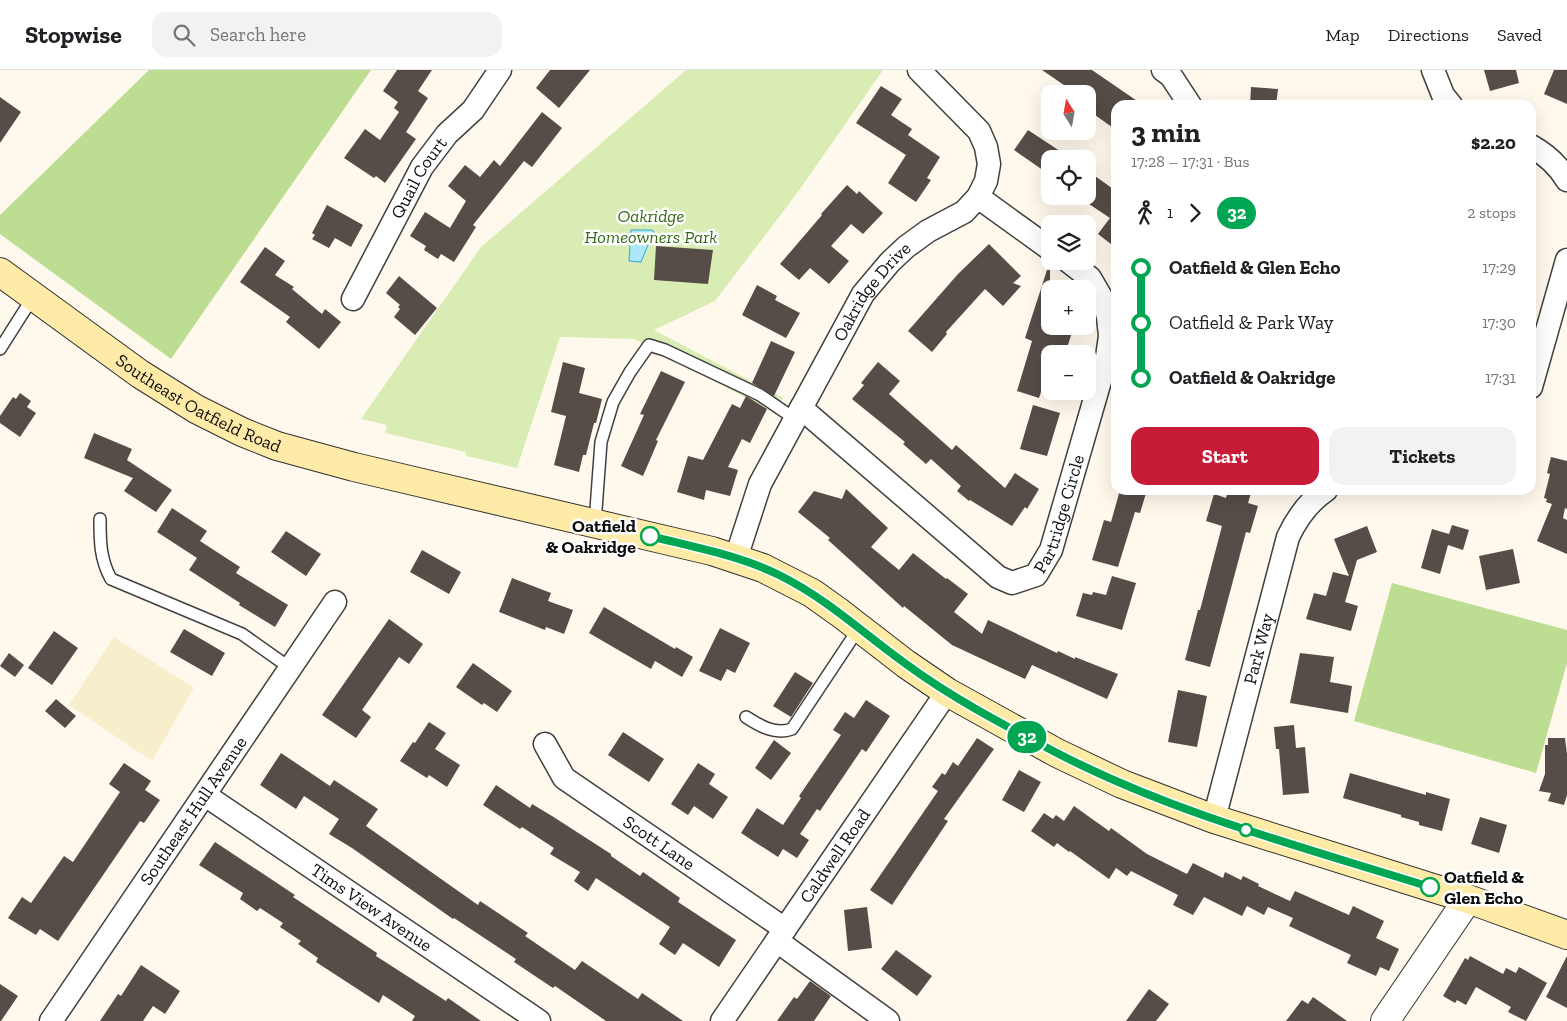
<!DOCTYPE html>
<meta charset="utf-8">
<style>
body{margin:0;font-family:"Zilla Slab",serif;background:#f2f2f2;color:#202124;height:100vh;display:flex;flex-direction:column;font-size:19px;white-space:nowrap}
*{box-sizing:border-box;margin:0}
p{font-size:16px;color:#757577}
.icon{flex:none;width:28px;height:28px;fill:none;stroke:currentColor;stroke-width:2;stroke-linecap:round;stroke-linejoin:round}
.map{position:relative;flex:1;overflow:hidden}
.sheet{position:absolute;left:1111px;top:30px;width:425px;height:395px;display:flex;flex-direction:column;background:#fff;border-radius:15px;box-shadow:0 5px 20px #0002}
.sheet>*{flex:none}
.badge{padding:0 10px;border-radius:16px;font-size:18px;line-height:32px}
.needle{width:32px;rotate:349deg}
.controls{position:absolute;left:1041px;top:15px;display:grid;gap:10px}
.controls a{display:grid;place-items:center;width:55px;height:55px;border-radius:10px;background:#fff;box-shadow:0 5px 20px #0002;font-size:25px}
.map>.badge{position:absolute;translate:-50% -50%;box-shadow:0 0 0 2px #fff}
.legs{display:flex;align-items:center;gap:8px;height:55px;padding:0 20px;font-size:16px}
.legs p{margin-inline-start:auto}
.headline{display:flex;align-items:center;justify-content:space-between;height:85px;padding:0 20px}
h1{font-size:28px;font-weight:800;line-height:38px}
.action{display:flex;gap:10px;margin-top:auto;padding:10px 20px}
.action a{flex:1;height:58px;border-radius:15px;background:#c71b37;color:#fff;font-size:20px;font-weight:800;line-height:58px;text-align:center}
.action a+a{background:#f2f2f2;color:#202124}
ul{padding:0 20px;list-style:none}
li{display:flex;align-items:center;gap:18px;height:55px;font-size:19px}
li i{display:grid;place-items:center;width:8px;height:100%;margin:0 6px;background:currentColor}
li i::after{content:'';width:12px;height:12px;margin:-6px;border:4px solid;border-radius:50%;background:#fff}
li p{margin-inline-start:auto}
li:first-child i{background:linear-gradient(#0000 50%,currentColor 0)}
li:last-child i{background:linear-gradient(currentColor 50%,#0000 0)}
header{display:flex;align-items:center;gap:30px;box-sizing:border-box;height:70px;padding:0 25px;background:#fff;border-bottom:1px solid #e0e0e0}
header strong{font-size:24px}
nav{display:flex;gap:28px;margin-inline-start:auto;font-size:18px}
.search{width:350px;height:45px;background:#f2f2f2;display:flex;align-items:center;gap:12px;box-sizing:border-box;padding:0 18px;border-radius:15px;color:#757577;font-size:19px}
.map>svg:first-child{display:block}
.farmland{fill:#f7eecb}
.green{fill:#d8ecb3}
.forest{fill:#bdde92}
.water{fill:#ade7fa;stroke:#2fa7d7}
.building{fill:#564c48}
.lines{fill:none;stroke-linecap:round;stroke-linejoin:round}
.service-casing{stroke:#404040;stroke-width:14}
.minor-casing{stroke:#404040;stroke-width:25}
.tertiary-casing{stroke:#404040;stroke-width:30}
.secondary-casing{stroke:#2f2f2f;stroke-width:30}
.service{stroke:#fff;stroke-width:11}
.minor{stroke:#fff;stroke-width:22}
.tertiary{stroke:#fff;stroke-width:28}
.secondary{stroke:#ffeba8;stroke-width:28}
.line-1-casing{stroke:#fff;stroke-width:11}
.line-1{stroke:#00a651;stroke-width:8}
.stop-1-dot{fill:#fff;stroke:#00a651;stroke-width:2.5}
.labels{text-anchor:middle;stroke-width:5;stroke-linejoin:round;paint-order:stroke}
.street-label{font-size:18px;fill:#0d0d0d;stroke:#fff}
.park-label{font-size:18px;font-style:italic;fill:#336919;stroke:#fff}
.stop-label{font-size:18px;font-weight:bold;fill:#0d0d0d;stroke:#fff;text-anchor:end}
</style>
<header>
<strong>Stopwise</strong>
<div class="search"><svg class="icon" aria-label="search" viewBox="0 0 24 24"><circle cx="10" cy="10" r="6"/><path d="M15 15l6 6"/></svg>Search here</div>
<nav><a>Map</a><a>Directions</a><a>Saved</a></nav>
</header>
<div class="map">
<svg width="1567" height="951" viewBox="0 0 1567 951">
<rect width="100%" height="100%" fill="#fff9ed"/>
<path class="farmland" d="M114,567L194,618L152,691L69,635Z"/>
<path class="green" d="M686,0H883L795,126L715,231L654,260L783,328L775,343L634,269L560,267L517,398L466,386V382L385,363L387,355L361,349L481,177Z"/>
<path class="forest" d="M149,0H371L171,289L0,164V145Z
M1392,513L1567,560V593L1536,703L1354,651Z"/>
<path class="water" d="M631,160H652L658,166C658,173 653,173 648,175L641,192L629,191Z"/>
<path class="building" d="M397,0H432L418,21L428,28L406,62L416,69L385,113L376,106L374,108L344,88L365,59L380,70L399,42L394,38L398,32L383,21Z
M550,0H590L559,38L536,18Z
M1042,0H1092L1143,35H1116V60L1088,40V24H1077Z
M1484,0H1516L1519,13L1490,21Z
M1554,0H1567V34L1544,24Z
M881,16L902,29L891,45L912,59L908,65L940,87L927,108L931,110L916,132L888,113L906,85L856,53Z
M1251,17L1278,19L1276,35H1250Z
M0,27L21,42L0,73Z
M542,42L562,58L532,97L524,91L473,155L476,157L454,192L441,184L438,189L424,180L426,176L410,166L425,142L450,158L466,131L448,116L465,95L480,107L494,90L500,96Z
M1028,60L1072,89H1050V105L1014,80Z
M1088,101L1116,121V178L1098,164L1110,148L1077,126H1088Z
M847,115L857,124L859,121L883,143L863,164L851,154L831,176L849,191L829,214L810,198L799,210L780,194L822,145L821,144Z
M327,135L363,155L351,177L335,168L329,178L312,169L315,165L312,163Z
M989,174L1021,206L1013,213L1021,216L1003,236L985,219L946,262L947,264L932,282L908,261L958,204Z
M656,176L713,180L708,214L654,210Z
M265,177L285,191L275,205L294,217L292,219L322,244L325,239L341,252L319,279L286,252L290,247L240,212Z
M1047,200H1050V256H1074L1066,281L1050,276V309L1046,307L1039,328L1017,321L1032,271L1025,268Z
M399,206L437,238L415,265L394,247L400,239L398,237L400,235L386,223Z
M757,215L777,226L775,230L800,243L786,268L742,245Z
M771,271L795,282L774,326L752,313Z
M563,292L585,298L579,323L602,329L596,353H594L586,385H583L579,402L554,395L566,346L551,342Z
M878,292L900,311L889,324L952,380L956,375L1005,418L1015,403L1039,419L1027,439L1025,437L1012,456L970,430L969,431L957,421L961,416L931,389L926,394L903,374L905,372L852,329L864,315L861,313Z
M661,301L685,312L656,370L658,371L643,406L621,396L644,345L640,344Z
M20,323L31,331L27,337L36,343L20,367L0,353V346L13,327L16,329Z
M746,326L767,339L750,373L742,369L728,397L738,400L730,426L706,420L704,430L677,422L688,386L703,390L732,334L740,338Z
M1033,335L1060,343L1047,386L1020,379Z
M94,363L132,379L127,390L172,420L156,442L124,421L133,408L84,388Z
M1551,387L1567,391V439L1565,438L1563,448L1567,450V484L1537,471L1552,434L1546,432L1547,429L1544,428L1550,404L1547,403Z
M846,419L888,458L871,477L899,500L913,483L946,509L947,508L968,524L954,542L982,564L988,550L1057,583L1058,581L1075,589V587L1118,604L1107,629L1032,595L1025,609L952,575L904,536L903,538L828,470L830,468L798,442L814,421L842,429Z
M1120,420H1147L1140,443L1135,442L1118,497L1092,490L1104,450L1111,452Z
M1228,420H1252L1248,433L1258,436L1250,463L1246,462L1210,597L1185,590L1198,540H1200L1222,456L1206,451L1214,424L1226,428Z
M172,438L207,461L200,471L240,497L236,503L288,535L275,557L239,535L240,533L189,500L197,488L157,462Z
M1452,455L1469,460L1463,480L1448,475L1440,504L1421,498L1432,459L1449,464Z
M1367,456L1377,482L1357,490L1345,532L1358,536L1351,561L1306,549L1314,523L1326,526L1333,502L1349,506L1334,469Z
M286,461L321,484L306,506L271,482Z
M1513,479L1520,513L1486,520L1479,486Z
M422,480L461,502L449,524L410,502Z
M1112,506L1136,513L1122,560L1076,546L1083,523L1092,525L1093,522L1106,525Z
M512,508L551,523L548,531L573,540L564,564L546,557L545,560L499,542Z
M604,537L675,579L676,577L693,587L682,607L655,591L651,599L589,563Z
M389,549L423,574L409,594L399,587L362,640L371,647L356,668L322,645Z
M720,558L750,573L735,603L727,599L721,611L699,601Z
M184,559L225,583L212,606L170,582Z
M54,561L78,578L52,615L28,598Z
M9,583L24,595L15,607L0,596Z
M1300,583L1334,587L1330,612L1352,616L1348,643L1290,633Z
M473,593L512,621L497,642L484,633L482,635L456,617Z
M795,602L813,613L791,647L773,636Z
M1178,620L1207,626L1197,677L1168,672Z
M56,629L76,646L65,658L45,641Z
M866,630L890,646L866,682L862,679L820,741L817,739L800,764L809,770L797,788L783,779L778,787L741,763L757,738L783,755L801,728L799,726L841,665L833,660L845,642L854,648Z
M429,652L446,663L435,679L460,695L447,717L429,705L427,708L400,691L413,672L415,673Z
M1294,655L1296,678L1305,677L1309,723L1283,725L1279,679H1276L1274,657Z
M623,662L664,689L649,712L608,685Z
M977,668L994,679L944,749L948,751L892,835L870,820L938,721L932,717L942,703L945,705L953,692L958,696Z
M1548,668H1565L1567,684V725L1564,735L1548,731L1551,723L1539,721L1545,704V675H1548Z
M774,670L791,683L771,710L755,698Z
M281,683L330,716L334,710L378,739L366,756L478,835L480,831L528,863L525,866L575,900L582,891L638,929L642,923L683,951H606L555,916L553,918L514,892L516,889L454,848L453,849L352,778L329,764L339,749L304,726L296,739L260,715Z
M124,693L151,711L145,720L160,730L144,753L140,751L58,871L40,859L36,865L8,848L22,827L31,833L64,786L73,792L120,722L109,714Z
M698,693L715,704L709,714L728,727L713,749L694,736L688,745L671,734Z
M1019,700L1041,712L1024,742L1002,730Z
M1350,703L1426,725V722L1450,729L1442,761L1419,755V752L1401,747V745L1343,728Z
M496,715L530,738L532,734L552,746L611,784V786L640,806L643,802L680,828L678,832L736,870L719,897L683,873L675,885L659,874L670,857L596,808L588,821L574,811L580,802L550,784L554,778L522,757L520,759L483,735Z
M1074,736L1109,761L1111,758L1147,784L1187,804L1193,793L1223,808L1225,802L1241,810L1243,806L1259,814L1258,816L1290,831L1295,821L1349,845L1353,836L1384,851L1376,868L1399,879L1389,901L1380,897L1376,906L1347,893L1351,885L1289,856L1293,848L1268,837L1264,845L1247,836L1242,846L1204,827L1193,845L1173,835L1178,825L1131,801L1127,806L1116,798L1109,809L1070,781L1069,782L1057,773L1054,777L1031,761L1044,743L1053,749L1056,745L1064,751Z
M1480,747L1507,755L1499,783L1471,774Z
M215,772L295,825L293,827L377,883L376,886L446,931L448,928L481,951H412L415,946L383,925L379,933L316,892L318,888L298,874L301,871L280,857L283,853L260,838L257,841L240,829L243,823L199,795Z
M867,837L872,878L848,881L844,840Z
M896,880L932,906L917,926L881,899Z
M1470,886L1503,904L1506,898L1516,903L1519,897L1547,913L1526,951L1508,942L1511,937L1476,917L1466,935L1457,930L1455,933L1443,926L1465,888L1468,890Z
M1567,886V938L1546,927Z
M141,895L180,921L165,944L153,936L143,951H100L118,924L121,926Z
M810,911L831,926L814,951H777L794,927L797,929Z
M0,914L18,926L1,951H0Z
M1149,919L1169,934L1156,951H1126Z
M1313,927L1347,951H1286L1302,930L1308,934Z"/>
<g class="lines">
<g class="service-casing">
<path id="service" d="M0,279L33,227
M100,449C100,471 100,489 111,509L242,564L290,598
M595,453L601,372L613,332L630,302L649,275L665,280L760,325L795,349
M746,647C760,656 775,665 792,659L859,558"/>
</g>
<g class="minor-casing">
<g id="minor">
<path d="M1163,0L1171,6L1190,35"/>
<path d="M1433,0L1443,25L1451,35"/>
<path d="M1531,76C1547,85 1558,95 1567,110"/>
<path d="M978,127L1050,179"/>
<path id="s1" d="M353,229L422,97L447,64L473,40L500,0"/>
<path d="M1531,317L1567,190"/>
<path id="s2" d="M801,338L998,507L1012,513L1036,505L1051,480L1107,287L1110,266L1108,247L1104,232L1090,208L1068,191"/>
<path id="s3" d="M736,488L760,414L863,224L890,192L906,177L928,161L964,142L978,127L986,111L989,94L986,77L979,61L919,0"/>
<path id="s4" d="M545,674L564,708L785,859"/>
<path id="s5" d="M205,725L539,951"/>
<path id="s6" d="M1214,749L1288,467C1297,448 1308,432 1326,420"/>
<path d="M777,871L888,951"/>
<path id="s7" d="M51,951L335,532"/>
<path id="s8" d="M722,951L947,622"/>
</g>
</g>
<g class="tertiary-casing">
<path id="tertiary" d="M1385,951L1468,829"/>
</g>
<g class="secondary-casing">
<g id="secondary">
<path id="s9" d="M0,202L140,304L196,339L242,362L277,376L354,397L712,481L763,498L812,523L840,543L906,594L947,622L1057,683L1122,714L1214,749L1468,829L1567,865"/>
</g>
</g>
<use href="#service" class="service"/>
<use href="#minor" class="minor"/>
<use href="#tertiary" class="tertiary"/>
<use href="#secondary" class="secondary"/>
</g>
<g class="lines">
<g class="line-1-casing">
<path id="line-1" d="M650,466C693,477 739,485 779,505C826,528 864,564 906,594C952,628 1004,655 1055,682C1174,744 1303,777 1430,817"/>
</g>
<use href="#line-1" class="line-1"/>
</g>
<g class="stop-1-dot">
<circle cx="650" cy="466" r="9"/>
<circle cx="1246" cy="760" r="6"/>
<circle cx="1430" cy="817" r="9"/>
</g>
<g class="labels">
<g class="street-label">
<text dy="6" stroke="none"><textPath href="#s1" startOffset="138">Quail Court</textPath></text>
<text dy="6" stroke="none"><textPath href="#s3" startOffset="301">Oakridge Drive</textPath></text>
<text dy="6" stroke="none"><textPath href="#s9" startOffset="239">Southeast Oatfield Road</textPath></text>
<text dy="6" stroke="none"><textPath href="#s2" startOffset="366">Partridge Circle</textPath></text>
<text dy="6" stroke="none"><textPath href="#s6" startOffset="176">Park Way</textPath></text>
<text dy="6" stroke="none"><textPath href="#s7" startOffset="254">Southeast Hull Avenue</textPath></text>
<text dy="6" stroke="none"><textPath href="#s4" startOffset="154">Scott Lane</textPath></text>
<text dy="6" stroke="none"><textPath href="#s8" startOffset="200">Caldwell Road</textPath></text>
<text dy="6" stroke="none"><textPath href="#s5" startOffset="201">Tims View Avenue</textPath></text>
</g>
<g class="park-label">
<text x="651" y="152">Oakridge<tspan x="651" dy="21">Homeowners Park</tspan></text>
</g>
<g class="stop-label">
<text x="636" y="462">Oatfield<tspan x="636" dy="21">&amp; Oakridge</tspan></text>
<text x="1444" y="813" text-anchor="start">Oatfield &amp;<tspan x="1444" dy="21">Glen Echo</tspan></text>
</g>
</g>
</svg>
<div class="controls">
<a><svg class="needle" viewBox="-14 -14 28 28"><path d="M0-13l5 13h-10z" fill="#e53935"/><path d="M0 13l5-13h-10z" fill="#757577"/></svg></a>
<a><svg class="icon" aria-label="locate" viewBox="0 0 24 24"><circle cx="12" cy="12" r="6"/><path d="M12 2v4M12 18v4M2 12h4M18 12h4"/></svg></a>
<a><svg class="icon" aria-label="layers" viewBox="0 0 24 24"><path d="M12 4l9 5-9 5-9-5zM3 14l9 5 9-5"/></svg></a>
<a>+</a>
<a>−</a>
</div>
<b class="badge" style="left:1027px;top:667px;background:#00a651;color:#fff">32</b>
<section class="sheet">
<div class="headline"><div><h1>3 min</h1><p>17:28 – 17:31 · Bus</p></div><b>$2.20</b></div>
<div class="legs"><svg class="icon" aria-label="walk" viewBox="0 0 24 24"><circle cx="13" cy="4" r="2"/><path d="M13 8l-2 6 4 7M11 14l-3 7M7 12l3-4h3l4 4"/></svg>1<svg class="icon" aria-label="forward" viewBox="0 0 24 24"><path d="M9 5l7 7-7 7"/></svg><b class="badge" style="background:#00a651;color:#fff">32</b><p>2 stops</p></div>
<ul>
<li><i style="color:#00a651"></i><b>Oatfield &amp; Glen Echo</b><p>17:29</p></li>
<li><i style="color:#00a651"></i><span>Oatfield &amp; Park Way</span><p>17:30</p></li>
<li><i style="color:#00a651"></i><b>Oatfield &amp; Oakridge</b><p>17:31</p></li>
</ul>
<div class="action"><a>Start</a><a>Tickets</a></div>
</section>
</div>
